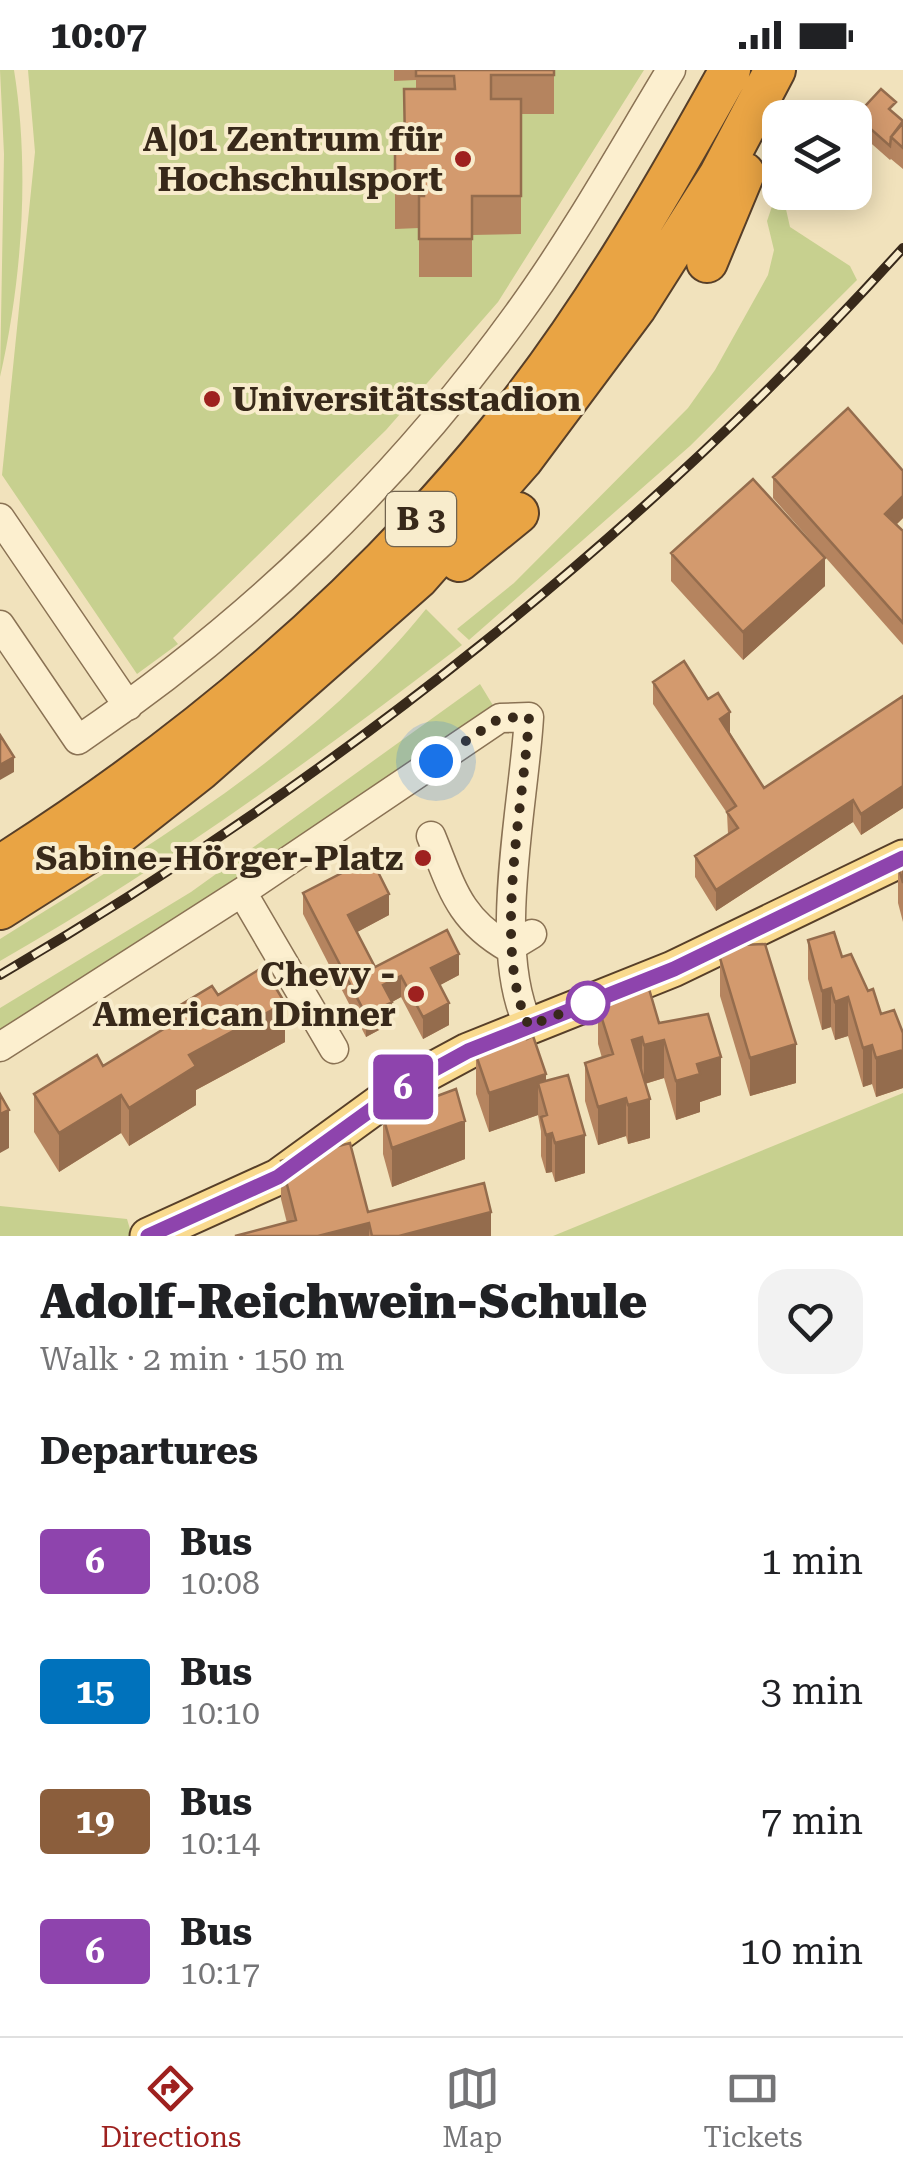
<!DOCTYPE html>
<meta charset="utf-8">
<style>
body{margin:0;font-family:"Roboto Serif",serif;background:#f2f2f2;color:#202124;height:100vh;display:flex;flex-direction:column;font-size:38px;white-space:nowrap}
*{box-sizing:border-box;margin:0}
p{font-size:32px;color:#757577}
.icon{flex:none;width:55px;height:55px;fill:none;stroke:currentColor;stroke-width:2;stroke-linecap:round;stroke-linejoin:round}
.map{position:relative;height:1166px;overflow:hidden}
.drawer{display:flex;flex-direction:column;background:#fff;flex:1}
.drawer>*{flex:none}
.badge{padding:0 20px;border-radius:8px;font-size:35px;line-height:65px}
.buttons{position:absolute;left:762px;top:30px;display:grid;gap:20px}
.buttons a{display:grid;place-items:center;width:110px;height:110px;border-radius:20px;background:#fff;box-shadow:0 5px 25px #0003;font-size:50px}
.you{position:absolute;width:50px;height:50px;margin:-25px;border:8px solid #fff;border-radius:50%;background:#1a73e8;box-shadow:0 0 0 15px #1a73e833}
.map>.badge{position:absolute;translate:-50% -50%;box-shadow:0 0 0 5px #fff}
h2{padding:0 40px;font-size:38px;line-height:90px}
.round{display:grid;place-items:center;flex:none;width:105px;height:105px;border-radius:30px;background:#f2f2f2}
.overview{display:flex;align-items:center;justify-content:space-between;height:170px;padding:0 40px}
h1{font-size:48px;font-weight:800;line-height:75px}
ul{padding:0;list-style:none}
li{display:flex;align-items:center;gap:30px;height:130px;padding:0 40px}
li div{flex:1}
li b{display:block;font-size:38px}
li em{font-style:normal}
li .badge{min-width:110px;font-weight:700;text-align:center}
.status{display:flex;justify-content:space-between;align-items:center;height:70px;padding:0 50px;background:#fff;direction:ltr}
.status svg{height:28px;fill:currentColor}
.tabs{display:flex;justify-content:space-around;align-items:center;height:140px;border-top:2px solid #e0e0e0;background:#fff;font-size:28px;color:#757577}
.tabs a{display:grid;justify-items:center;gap:5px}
.tabs .selected{color:#9e211f}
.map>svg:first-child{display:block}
.green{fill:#c7d08f}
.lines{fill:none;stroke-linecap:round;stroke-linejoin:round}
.minor-casing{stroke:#8a7254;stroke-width:31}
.major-casing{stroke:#573f29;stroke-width:39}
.highway-casing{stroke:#573f29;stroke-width:44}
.minor{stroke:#fcefcf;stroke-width:28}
.major{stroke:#f9da8f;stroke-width:35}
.highway{stroke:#e9a444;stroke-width:40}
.rail-casing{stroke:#38291a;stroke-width:10}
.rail{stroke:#f8eccc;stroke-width:6;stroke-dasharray:19;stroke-linecap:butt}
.wall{fill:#b5845f}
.shaded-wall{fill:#946c4d}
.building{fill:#d39a6e;stroke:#946c4d;stroke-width:2.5}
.line-casing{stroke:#fff;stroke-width:22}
.line{stroke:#8e44ad;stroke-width:15}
.walk{stroke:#38291a;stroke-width:10;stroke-dasharray:0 18}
.poi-dot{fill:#9e211f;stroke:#f8eccc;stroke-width:4}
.stop-dot{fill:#fff;stroke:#8e44ad;stroke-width:5}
.labels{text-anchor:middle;stroke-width:8;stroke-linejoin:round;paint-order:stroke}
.shield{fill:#f8eccc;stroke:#72644f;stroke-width:2.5}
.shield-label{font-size:32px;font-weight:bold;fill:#38291a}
.poi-label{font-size:35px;font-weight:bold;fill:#38291a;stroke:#f8eccc;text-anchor:end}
</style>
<div class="status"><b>10:07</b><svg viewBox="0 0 49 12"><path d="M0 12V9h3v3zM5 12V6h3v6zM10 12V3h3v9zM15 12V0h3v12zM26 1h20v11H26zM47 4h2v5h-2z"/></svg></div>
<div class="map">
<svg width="903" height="1166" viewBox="0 0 903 1166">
<rect width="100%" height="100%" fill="#f1e2bc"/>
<path class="green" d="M0,0H14C30,99 22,210 0,307L4,84Z
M28,0H644L498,232L386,360L173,568L178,574L137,604L2,405L35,82Z
M780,113L790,157L850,196L857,210L690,376L469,570L457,559L514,513L688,338L715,300L768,205L774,180L767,151Z
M426,539L462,575C313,689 163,798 0,891V869C150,775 314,679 426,539Z
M480,614L494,637L275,795L0,963V938L191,822Z
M903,1023V1166H553Z
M0,1136L127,1149L132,1166H0Z"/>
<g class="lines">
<g class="minor-casing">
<path id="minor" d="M0,448L128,636
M0,555L78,670C251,552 395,414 518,244C574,167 622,81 671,0
M431,766C452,817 458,849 509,878L532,864
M242,822L334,979
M0,977L242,822L500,648L529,647C524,735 491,880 529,956"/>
</g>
<g class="major-casing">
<path id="major" d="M148,1166L278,1107L403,1016L468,981L673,899L903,788"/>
</g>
<g class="highway-casing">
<path id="highway" d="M707,192L744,103
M459,491L518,443
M0,796C186,678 357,535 496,364C587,252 660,126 730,0
M0,839L120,763L200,700L418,508L522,390L636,237L719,106L775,0"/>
</g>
<use href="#minor" class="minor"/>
<use href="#major" class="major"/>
<use href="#highway" class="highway"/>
<g class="rail-casing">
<path id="rail" d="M0,905C334,709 643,466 903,178"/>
</g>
<use href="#rail" class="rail"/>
</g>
<path class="wall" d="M394,0H554V44H521V164L472,165V207H419V158L395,159V73H404L416,19V10L394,11Z
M856,46L903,51V99L891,89L890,90L856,60Z
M903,401V448L896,455L903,461V575L773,428V407Z
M671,483L825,516L743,590L671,511Z
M653,612L730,663L764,718L903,626V738L861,765L853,752L716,841L695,807V786L728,764L727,743L653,634Z
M903,793V852L898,833V795Z
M303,823L389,845L357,862L375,897L459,905L440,915L449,955L423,969L401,927L392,932V953L366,967L303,844Z
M808,870L842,887L868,921L881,944L903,963V1018L876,1027L872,1014L863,1017L848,966L835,970L831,957L822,960L808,909Z
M720,888L796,1013L750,1026L720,926Z
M627,917L721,1025L700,1032V1042L676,1050L664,1008L645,1014L650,1068L628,1074L626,1066L598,1075L585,1031V993L602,988L598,974V936L627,927Z
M218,925L285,972L196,1020V1035L129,1076L121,1063L59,1102L34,1062V1024L103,996L164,959V945Z
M527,969L546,1011L585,1103L555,1112L552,1102L546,1103L541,1086V1061L538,1045L489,1062L476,1024V985L482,983V975Z
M383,1046L465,1089L392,1117L383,1084Z
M281,1091L368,1142L491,1166H235L287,1153L281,1129Z"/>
<path class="shaded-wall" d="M903,426V448L885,465V444Z
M825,488V516L743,590V562Z
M730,642V663L720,670V649Z
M14,687V702L0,710V695Z
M903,716V738L861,765V744Z
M853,730V752L716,841V820Z
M389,824V845L348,867V845Z
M459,884V905L431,920V898Z
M401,906V927L392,932V953L366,967V945L383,915Z
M831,918V957L822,960V921Z
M848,927V966L835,970V932Z
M285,933V972L196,1020V1035L129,1076V1038L189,985Z
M449,933V955L423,969V947Z
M642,967V1006L632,970Z
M664,970V1008L644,1014V975Z
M796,974V1013L750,1026V988Z
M872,975V1014L863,1017V978Z
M903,980V1018L876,1027V988Z
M721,987V1025L700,1032V1042L676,1050V1011L697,994Z
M546,1004V1039L538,1013V1045L489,1062V1023Z
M121,1025V1063L59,1102V1063Z
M626,1028V1066L598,1075V1037Z
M650,1029V1068L628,1074V1035Z
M9,1040V1078L0,1083V1044Z
M465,1051V1089L392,1117V1078Z
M552,1063V1102L546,1103V1065Z
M585,1065V1103L555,1112V1073Z
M491,1142V1166H399Z
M369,1153V1166H318Z"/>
<path class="building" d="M416,0H554V5H491V29H521V126H472V169H419V126H424V120H395V73H405L404,19H455L454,6H416Z
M881,19L896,32L889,39L903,51L891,67L890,76L856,46Z
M903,53V78L891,67Z
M848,338L903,401V426L885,444L903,461V553L773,407Z
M753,409L825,488L743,562L671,483Z
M684,591L708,629L718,623L730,642L720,649L764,718L903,626V716L861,744L853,730L716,820L695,786L738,758L727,742L736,736L653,612Z
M0,665L14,687L0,695Z
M371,788L389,824L348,845L375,897L447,860L459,884L431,898L449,933L423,947L401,906L383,915L392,932L366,945L303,823Z
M903,793V813L898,795Z
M834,862L842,887L851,884L868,921L873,919L881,944L894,940L903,963V980L876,988L872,975L863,978L848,927L835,932L831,918L822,921L808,870Z
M765,874L796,974L750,988L720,888L742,875Z
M263,897L285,933L189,985L196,996L129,1038L121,1025L59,1063L34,1024L97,985L103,996L170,955L164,945L212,916L218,925Z
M647,912L659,953L708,944L721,987L697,994L700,1004L676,1011L664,970L644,975L642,967L632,970L650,1029L628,1035L626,1028L598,1037L585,993L613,984L598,936L629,926L627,917Z
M524,961L527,969L533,966L546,1004L489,1023L476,985L485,982L482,975Z
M568,1005L585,1065L555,1073L552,1063L546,1065L541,1047L547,1045L538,1013Z
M456,1019L465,1051L392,1078L383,1046Z
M0,1024L9,1040L0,1044Z
M350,1073L368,1142L484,1113L491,1142L399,1166H372L369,1153L318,1166H235L296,1150L281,1091Z"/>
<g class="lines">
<g class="line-casing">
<path id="line" d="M148,1166L278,1107L404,1016L468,981L674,899L903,788"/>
</g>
<use href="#line" class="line"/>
<path class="walk" d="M436,691L500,648L529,647C524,734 491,880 529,956L588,933"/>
</g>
<g class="poi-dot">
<circle cx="463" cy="89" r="10"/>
<circle cx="212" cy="329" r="10"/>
<circle cx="423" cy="788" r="10"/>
<circle cx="416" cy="924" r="10"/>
</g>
<circle class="stop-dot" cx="588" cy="933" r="20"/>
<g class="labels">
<rect class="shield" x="386" y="422" width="70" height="54" rx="8"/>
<g class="shield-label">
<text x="421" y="460">B 3</text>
</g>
<g class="poi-label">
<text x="443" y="81">A|01 Zentrum für<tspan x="443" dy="40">Hochschulsport</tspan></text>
<text x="232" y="341" text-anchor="start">Universitätsstadion</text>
<text x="403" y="800">Sabine-Hörger-Platz</text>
<text x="396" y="916">Chevy -<tspan x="396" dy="40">American Dinner</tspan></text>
</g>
</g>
</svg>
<div class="buttons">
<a><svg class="icon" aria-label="layers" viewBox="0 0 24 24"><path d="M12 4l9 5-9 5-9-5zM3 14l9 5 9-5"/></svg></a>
</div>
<div class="you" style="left:436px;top:691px"></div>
<b class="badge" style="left:403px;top:1017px;background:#8e44ad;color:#fff">6</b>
</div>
<section class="drawer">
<div class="overview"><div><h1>Adolf-Reichwein-Schule</h1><p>Walk · 2 min · 150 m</p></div><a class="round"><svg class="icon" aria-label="heart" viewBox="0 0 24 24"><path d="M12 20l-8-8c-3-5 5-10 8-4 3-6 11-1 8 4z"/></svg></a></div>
<h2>Departures</h2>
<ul>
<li><span class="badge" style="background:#8e44ad;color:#fff">6</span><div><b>Bus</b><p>10:08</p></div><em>1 min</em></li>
<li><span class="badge" style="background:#0072bc;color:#fff">15</span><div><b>Bus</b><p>10:10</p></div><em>3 min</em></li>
<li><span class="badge" style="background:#8b5e3c;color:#fff">19</span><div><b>Bus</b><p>10:14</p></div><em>7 min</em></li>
<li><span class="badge" style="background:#8e44ad;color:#fff">6</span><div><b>Bus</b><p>10:17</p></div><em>10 min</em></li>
</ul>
</section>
<nav class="tabs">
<a class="selected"><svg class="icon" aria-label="directions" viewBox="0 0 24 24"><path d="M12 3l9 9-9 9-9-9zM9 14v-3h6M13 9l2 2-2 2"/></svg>Directions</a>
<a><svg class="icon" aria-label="map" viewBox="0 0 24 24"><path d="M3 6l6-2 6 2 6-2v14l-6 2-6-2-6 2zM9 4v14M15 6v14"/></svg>Map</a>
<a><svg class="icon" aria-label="tickets" viewBox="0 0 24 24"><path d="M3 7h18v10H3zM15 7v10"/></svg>Tickets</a>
</nav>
